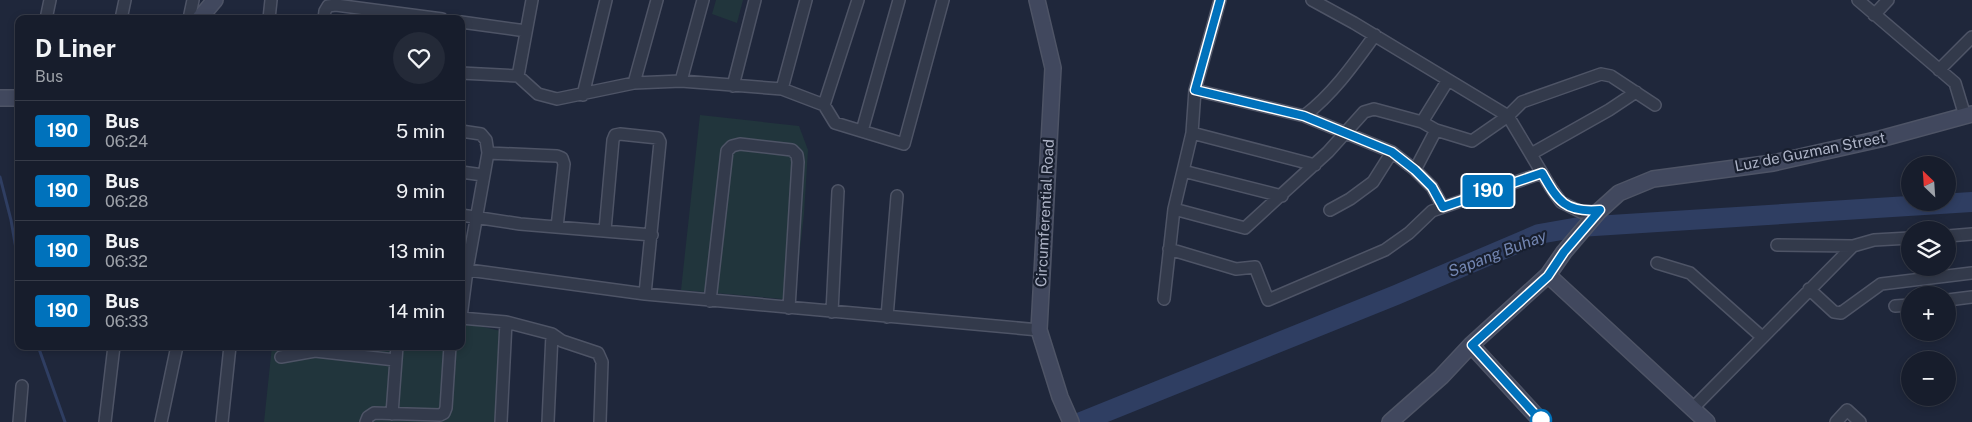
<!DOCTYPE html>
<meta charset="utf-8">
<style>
body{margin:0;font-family:"Public Sans",sans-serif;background:#242a38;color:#f1f3f6;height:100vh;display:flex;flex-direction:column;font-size:19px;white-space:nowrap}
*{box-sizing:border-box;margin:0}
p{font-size:16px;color:#9ea2a9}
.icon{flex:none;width:28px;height:28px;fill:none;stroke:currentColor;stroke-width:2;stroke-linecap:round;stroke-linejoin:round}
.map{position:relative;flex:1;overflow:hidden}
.panel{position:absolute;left:15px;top:15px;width:450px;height:335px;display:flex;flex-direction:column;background:#171d2c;border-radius:10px;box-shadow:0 2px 8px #0003,0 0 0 1px #363b48}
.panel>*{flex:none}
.badge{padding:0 10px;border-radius:4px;font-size:18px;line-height:32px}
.needle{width:32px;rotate:335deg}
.buttons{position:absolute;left:1901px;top:156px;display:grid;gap:10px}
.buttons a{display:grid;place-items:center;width:55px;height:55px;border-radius:50%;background:#171d2c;box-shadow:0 2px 8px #0003,0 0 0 1px #363b48;font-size:25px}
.map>.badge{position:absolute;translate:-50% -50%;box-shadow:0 0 0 2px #fff}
.round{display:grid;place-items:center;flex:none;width:52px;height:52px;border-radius:26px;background:#242a38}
.head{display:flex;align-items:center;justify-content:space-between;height:85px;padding:0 20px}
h1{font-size:24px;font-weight:700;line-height:38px}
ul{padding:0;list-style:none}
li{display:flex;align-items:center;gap:15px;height:60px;padding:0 20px;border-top:1px solid #363b48}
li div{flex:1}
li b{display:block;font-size:19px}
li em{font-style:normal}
li .badge{min-width:55px;font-weight:700;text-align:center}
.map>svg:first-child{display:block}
.green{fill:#21353c}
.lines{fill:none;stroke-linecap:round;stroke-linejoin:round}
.stream{stroke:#2f3e62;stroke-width:3}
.river{stroke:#2f3e62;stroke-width:20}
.street-casing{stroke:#4e5466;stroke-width:14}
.secondary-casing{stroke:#4e5466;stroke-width:18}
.street{stroke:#333a4b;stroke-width:11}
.secondary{stroke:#41485e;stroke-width:15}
.line-casing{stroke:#fff;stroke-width:11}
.line{stroke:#0072bc;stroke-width:8}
.stop-dot{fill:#fff;stroke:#0072bc;stroke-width:2.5}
.labels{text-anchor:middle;stroke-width:4.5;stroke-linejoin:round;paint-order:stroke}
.street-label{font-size:15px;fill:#aeb4c7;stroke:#181f2f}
.water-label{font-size:16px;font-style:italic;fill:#7386b2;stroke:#181f2f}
</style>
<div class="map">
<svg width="1972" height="422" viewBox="0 0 1972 422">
<rect width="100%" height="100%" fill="#1f273b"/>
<path class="green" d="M716,0H743L737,23L712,14Z
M700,115L799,126L808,150L804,214L794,300L681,290Z
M461,322L501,331L499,422H264L272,346H461Z"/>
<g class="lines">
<path class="stream" d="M0,177L11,220L19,266
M38,346L65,422"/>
<path class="river" d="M1081,422L1396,295L1539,234L1579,227L1972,202"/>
<g class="street-casing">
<path id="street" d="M1312,0L1354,23L1508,116L1551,188L1561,202L1581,212L1599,211
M1858,0L1955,83L1965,116
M1874,15L1888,0
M46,19L50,0
M121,19L125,0
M189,19L193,0
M269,19L271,0
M324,19L325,11L328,6L336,5L442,19
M461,22L526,31
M1939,70L1972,37
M461,73L518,76L538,94L557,99L634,83L681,81L782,89L824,105L835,123L904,144L943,0
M518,76L532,0
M681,81L703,0
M634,83L657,0
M733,86L755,0
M782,89L806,0
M1195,90L1304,116L1392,152L1415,170L1432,187L1443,207
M583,95L606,0
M824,105L858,0
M1304,116C1333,94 1354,64 1375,35
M1422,122L1448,80
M461,131L481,134L486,140L488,153L467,270L461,317
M862,131L899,0
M1192,133L1315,165
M488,153L557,156L562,158L564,164L557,227
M1531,154L1609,110L1636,92
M1415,170L1436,130
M1183,171L1282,196
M461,172L483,175
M1174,209L1245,228L1328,152L1364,112L1374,109L1422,122L1436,130L1472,141L1508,116L1522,102L1601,74L1611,76L1655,105
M1330,210L1350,199L1373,182L1392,152
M461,215L520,224L652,235
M605,230L613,140L615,135L620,134L658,138L660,142L645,294
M1948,236L1972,234
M1777,245L1853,246
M1169,249L1236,269L1255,267L1268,300L1385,250L1409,233L1432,211L1542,173
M1657,263L1690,273L1762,337
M461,269L645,294L1039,330
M1809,289L1834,312L1841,313L1881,284L1972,273
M1164,299L1174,209L1192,133L1195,90L1220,0
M1948,300L1972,297
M710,301L727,151L732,146L740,144L792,150L797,155L798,162L789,308
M1895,306L1910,305
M832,312L838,191
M887,317L897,196
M461,318L506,322L552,334L562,341L598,353L602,362L600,422
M281,357L315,351L395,360
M1692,409L1853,246L1874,240L1910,238
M392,414L397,346
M19,422L22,386
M105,422L114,346
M161,422L177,346
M222,422L230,346
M366,422L368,417L374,413L440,415L444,413L446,408L450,346
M501,422L506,322
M548,422L552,334
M1836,422L1847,410L1860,422"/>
</g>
<g class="secondary-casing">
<path id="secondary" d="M1037,0L1053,68L1039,330L1060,397L1071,422
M199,19L215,0
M0,98H19
M1548,275L1707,422
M1471,345L1542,422
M1390,422L1441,377L1471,345L1548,275L1564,252L1599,211L1619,193L1653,179L1773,163L1880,139L1972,114"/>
</g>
<use href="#street" class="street"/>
<use href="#secondary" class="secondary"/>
</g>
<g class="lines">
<g class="line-casing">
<path id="line" d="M1220,0L1195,90L1304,116L1392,152L1415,170L1432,187L1443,207L1542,173C1558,201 1565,213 1600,210L1564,252L1548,276L1472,345L1542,422"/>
</g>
<use href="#line" class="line"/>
</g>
<circle class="stop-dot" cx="1541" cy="420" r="10"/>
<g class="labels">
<g class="street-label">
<text transform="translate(1810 152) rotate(-11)" y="5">Luz de Guzman Street</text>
<text transform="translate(1045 213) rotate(-87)" y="5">Circumferential Road</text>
</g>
<g class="water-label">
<text transform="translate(1497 253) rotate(-21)" y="6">Sapang Buhay</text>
</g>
</g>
</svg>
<div class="buttons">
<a><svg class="needle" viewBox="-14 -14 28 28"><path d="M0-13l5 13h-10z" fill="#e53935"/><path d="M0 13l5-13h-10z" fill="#9ea2a9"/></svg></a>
<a><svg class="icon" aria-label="layers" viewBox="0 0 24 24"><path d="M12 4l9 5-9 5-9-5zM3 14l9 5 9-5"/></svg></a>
<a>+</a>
<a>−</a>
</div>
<b class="badge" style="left:1488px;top:191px;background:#0072bc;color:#fff">190</b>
<section class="panel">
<div class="head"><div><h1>D Liner</h1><p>Bus</p></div><a class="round"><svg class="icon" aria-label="heart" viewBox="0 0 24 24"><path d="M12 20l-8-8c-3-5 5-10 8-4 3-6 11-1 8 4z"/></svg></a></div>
<ul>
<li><span class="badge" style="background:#0072bc;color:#fff">190</span><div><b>Bus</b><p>06:24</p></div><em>5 min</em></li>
<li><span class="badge" style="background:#0072bc;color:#fff">190</span><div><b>Bus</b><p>06:28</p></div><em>9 min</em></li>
<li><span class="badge" style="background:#0072bc;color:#fff">190</span><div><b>Bus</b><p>06:32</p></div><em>13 min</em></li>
<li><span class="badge" style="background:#0072bc;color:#fff">190</span><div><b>Bus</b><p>06:33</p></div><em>14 min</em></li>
</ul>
</section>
</div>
